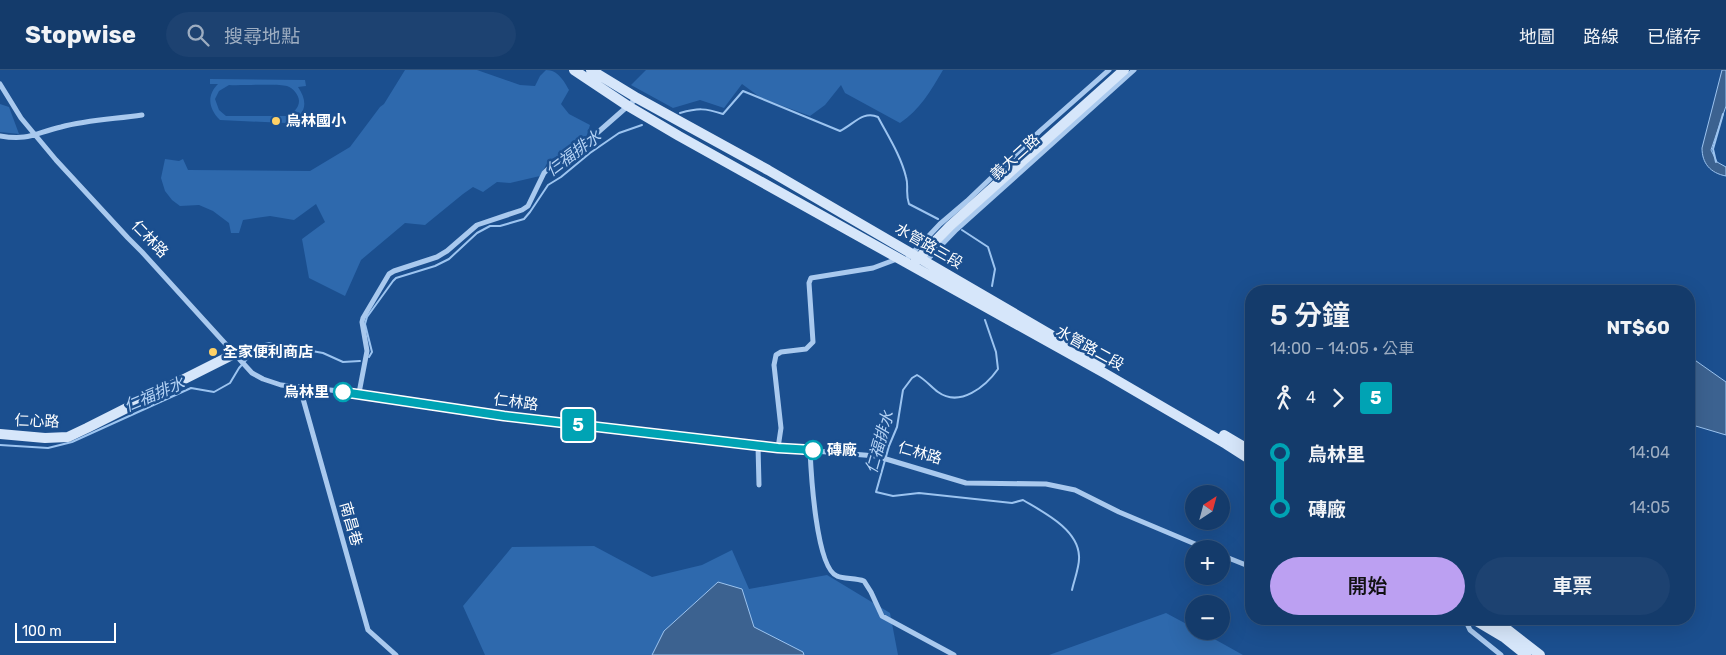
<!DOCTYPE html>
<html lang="zh-TW">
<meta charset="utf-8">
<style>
body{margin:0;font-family:Rubik,"Noto Sans TC",sans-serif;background:#1d4271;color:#f1f3f6;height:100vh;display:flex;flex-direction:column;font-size:19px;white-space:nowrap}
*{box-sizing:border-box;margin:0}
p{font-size:16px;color:#9dadc1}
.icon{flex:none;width:28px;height:28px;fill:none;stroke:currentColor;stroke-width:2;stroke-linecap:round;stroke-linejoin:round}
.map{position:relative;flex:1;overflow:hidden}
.details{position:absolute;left:1245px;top:215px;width:450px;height:340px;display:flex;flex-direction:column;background:#143b6b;border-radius:20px;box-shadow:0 5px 20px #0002,0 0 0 1px #33557e}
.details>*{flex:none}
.badge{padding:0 10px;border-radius:4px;font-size:18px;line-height:32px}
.needle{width:32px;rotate:36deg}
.fabs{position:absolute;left:1185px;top:415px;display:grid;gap:10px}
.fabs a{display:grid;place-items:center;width:45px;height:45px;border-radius:50%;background:#143b6b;box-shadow:0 5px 20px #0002,0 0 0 1px #33557e;font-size:25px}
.scale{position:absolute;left:15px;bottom:12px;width:101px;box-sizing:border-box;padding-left:5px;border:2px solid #fff;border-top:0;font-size:14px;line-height:18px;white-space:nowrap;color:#fff;-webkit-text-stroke:4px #1b4f8f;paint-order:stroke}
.map>.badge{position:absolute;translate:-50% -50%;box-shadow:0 0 0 2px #fff}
.legs{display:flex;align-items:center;gap:8px;height:55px;padding:0 25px;font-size:16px}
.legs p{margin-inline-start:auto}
.headline{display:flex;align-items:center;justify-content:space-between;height:85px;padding:0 25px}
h1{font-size:28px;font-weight:600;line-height:38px}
.cta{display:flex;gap:10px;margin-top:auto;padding:10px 25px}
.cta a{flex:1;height:58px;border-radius:30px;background:#bca0f2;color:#111;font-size:20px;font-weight:600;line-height:58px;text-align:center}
.cta a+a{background:#1d4271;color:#f1f3f6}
ul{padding:0 25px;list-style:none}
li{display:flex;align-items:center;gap:18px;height:55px;font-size:19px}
li i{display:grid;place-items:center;width:8px;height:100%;margin:0 6px;background:currentColor}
li i::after{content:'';width:12px;height:12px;margin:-6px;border:4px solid;border-radius:50%;background:#143b6b}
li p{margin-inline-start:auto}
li:first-child i{background:linear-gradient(#0000 50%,currentColor 0)}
li:last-child i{background:linear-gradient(currentColor 50%,#0000 0)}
header{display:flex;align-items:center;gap:30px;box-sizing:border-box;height:70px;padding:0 25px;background:#143b6b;border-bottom:1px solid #33557e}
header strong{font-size:24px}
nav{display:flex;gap:28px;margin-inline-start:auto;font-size:18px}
.search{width:350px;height:45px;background:#1d4271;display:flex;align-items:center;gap:12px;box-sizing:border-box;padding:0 18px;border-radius:28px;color:#9dadc1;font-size:19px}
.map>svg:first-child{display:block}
.green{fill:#2e69ad;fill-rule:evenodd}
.water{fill:#3c6290;stroke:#9cc4f0}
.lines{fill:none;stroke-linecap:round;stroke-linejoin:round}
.stream{stroke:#9cc4f0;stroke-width:2}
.street{stroke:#a9c9ee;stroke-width:5}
.secondary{stroke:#d6e6fa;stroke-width:10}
.line-1-casing{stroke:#fff;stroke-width:11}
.line-1{stroke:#00a3b4;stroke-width:8}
.poi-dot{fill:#ffd166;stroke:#1b4f8f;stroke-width:2}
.stop-1-dot{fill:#fff;stroke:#00a3b4;stroke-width:2.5}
.labels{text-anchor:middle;stroke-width:5;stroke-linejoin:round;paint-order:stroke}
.poi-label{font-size:15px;font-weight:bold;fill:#fff;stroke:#1b4f8f;text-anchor:start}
.street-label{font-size:15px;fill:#fff;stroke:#1b4f8f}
.stop-label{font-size:15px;font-weight:bold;fill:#fff;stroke:#1b4f8f;text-anchor:end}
.water-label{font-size:16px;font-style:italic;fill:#b5d3f5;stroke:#1b4f8f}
</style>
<header>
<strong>Stopwise</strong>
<div class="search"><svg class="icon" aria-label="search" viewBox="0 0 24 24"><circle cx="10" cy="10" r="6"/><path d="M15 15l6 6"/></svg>搜尋地點</div>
<nav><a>地圖</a><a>路線</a><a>已儲存</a></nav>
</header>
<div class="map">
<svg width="1726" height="585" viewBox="0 0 1726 585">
<rect width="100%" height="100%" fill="#1b4f8f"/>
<path class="green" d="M405,0H477L520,15L535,16L540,6L546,0C558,0 564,11 569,20L561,34L569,44L590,55L586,68L570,81L549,90L540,106L510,113L497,112L483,122L473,117L463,124L425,155L405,153L361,190L345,226L309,208L302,169L325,152L316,134L294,150L270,146L243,150L239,163H231L229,153L213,141L199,135L180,136L172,130L165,121L161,108L165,89L179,91L183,89L188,100L310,101L350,77L380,37L384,34Z
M646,0H943C931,20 920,40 900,53L845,23L841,15L825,35L810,46L761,28L742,14L724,38L700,30L673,38L631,15Z
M210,9L305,10L306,16L298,17C309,33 306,46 286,53L220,50C209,39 206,26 218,14H210ZM229,15C242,16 276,13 287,16C293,18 299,25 299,31C299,38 293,43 288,46H226L219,40L215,29L219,21Z
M0,34L9,37L19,64L0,62Z
M594,476L652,507L702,495L732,480L749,519L827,505L890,543L898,585H485L463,536L512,477Z
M1166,543L1194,558V561H1200L1243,585H1049Z"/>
<path class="water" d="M1722,0H1726V36L1711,80L1717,92L1726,97V106C1710,103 1702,93 1702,78Z
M1689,286L1726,312V365L1689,354Z
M718,512L742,519L754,557L803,582L804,585H652L664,561Z"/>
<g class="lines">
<path class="stream" d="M680,43C698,38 705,38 723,44L743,21L840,61C853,55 863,40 878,47C888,66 901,86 906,107C909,117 905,122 909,134L938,149
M1716,92L1713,79L1723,44
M962,160L988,177L995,199L992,216
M985,250L996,282L998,299C986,316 960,338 938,322C931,317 926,310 917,305L912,308L903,320L897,357L889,376L876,422L893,426L919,423L1012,433L1023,430C1043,442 1078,459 1079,486C1080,496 1074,510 1072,520
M369,287L372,282L365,254L367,247L393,211L396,208L435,196L449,189L477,163L490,156H500L524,149L530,142L548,115L561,107L590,83L619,63L642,55
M0,375L48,378L72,372L191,318L214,322L230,313L239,298L247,289L262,275L268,273L323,283L343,292L360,291"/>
<path class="street" d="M0,14L21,48L56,90L128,168L142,182L252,303L263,309L281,315L359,323L504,346L778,378L876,386L966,413L1046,414L1075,420L1119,442L1207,479
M0,66C29,71 35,63 61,57C87,50 115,49 142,45
M904,192L940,154L967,131L1040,61L1109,0
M925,192L955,161L1134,0
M300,318L368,560L396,585
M359,323L367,281L362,252L363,248L389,204L394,201L437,187L447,181L477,155L522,140L528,136L544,103L550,97L580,78L637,28
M758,376L759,415
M778,378L781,358L774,295L776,285L781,282L806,279L813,272L809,213L811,208L873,198L897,189
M810,380C811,402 816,498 837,506C843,509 856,508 864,511L871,522L882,546L954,585
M1221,485L1251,497
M1465,549L1470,560L1501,585"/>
<path class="secondary" d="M574,0L628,36L679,66L1106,304L1226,374L1251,390
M591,0L637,28L768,100L1101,294
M915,192L950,156L1124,0
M0,364L45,368L68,367L87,358L234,284
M1224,365L1251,381
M1473,549L1505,568L1526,585
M1489,549L1504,557L1540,585"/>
</g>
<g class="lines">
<g class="line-1-casing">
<path id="line-1" d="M343,322L504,346L778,378L813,380"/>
</g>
<use href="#line-1" class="line-1"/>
</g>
<g class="poi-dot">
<circle cx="276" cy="51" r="5"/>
<circle cx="213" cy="282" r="5"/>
</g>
<g class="stop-1-dot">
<circle cx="343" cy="322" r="9"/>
<circle cx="813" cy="380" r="9"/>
</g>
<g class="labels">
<g class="poi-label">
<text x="286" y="56">烏林國小</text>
<text x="223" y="287">全家便利商店</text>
</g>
<g class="street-label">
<text transform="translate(1015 87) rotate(-42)" y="5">義大二路</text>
<text transform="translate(150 169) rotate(46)" y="5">仁林路</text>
<text transform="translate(929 176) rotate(30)" y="5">水管路三段</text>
<text transform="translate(1090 278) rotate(29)" y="5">水管路二段</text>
<text transform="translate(516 332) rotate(7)" y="5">仁林路</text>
<text transform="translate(37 351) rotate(2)" y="5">仁心路</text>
<text transform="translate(920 383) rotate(16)" y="5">仁林路</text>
<text transform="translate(351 454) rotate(74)" y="5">南昌巷</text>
</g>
<g class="stop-label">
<text x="329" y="327">烏林里</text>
<text x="827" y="385" text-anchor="start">磚廠</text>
</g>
<g class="water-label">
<text transform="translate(573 83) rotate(-37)" y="6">仁福排水</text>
<text transform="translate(154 324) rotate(-23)" y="6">仁福排水</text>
<text transform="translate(879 372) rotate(-74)" y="6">仁福排水</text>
</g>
</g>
</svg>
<div class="fabs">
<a><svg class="needle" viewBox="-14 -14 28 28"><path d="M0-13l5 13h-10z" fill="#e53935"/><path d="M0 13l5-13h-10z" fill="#9dadc1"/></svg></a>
<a>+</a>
<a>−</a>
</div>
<div class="scale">100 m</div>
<b class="badge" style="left:578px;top:355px;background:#00a3b4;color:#fff">5</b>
<section class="details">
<div class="headline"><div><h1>5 分鐘</h1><p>14:00 – 14:05 · 公車</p></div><b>NT$60</b></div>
<div class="legs"><svg class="icon" aria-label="walk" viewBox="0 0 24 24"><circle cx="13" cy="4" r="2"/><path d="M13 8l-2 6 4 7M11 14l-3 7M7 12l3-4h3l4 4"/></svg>4<svg class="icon" aria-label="forward" viewBox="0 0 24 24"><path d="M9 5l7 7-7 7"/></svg><b class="badge" style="background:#00a3b4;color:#fff">5</b></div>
<ul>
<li><i style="color:#00a3b4"></i><b>烏林里</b><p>14:04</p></li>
<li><i style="color:#00a3b4"></i><b>磚廠</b><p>14:05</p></li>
</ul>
<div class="cta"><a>開始</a><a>車票</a></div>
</section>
</div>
